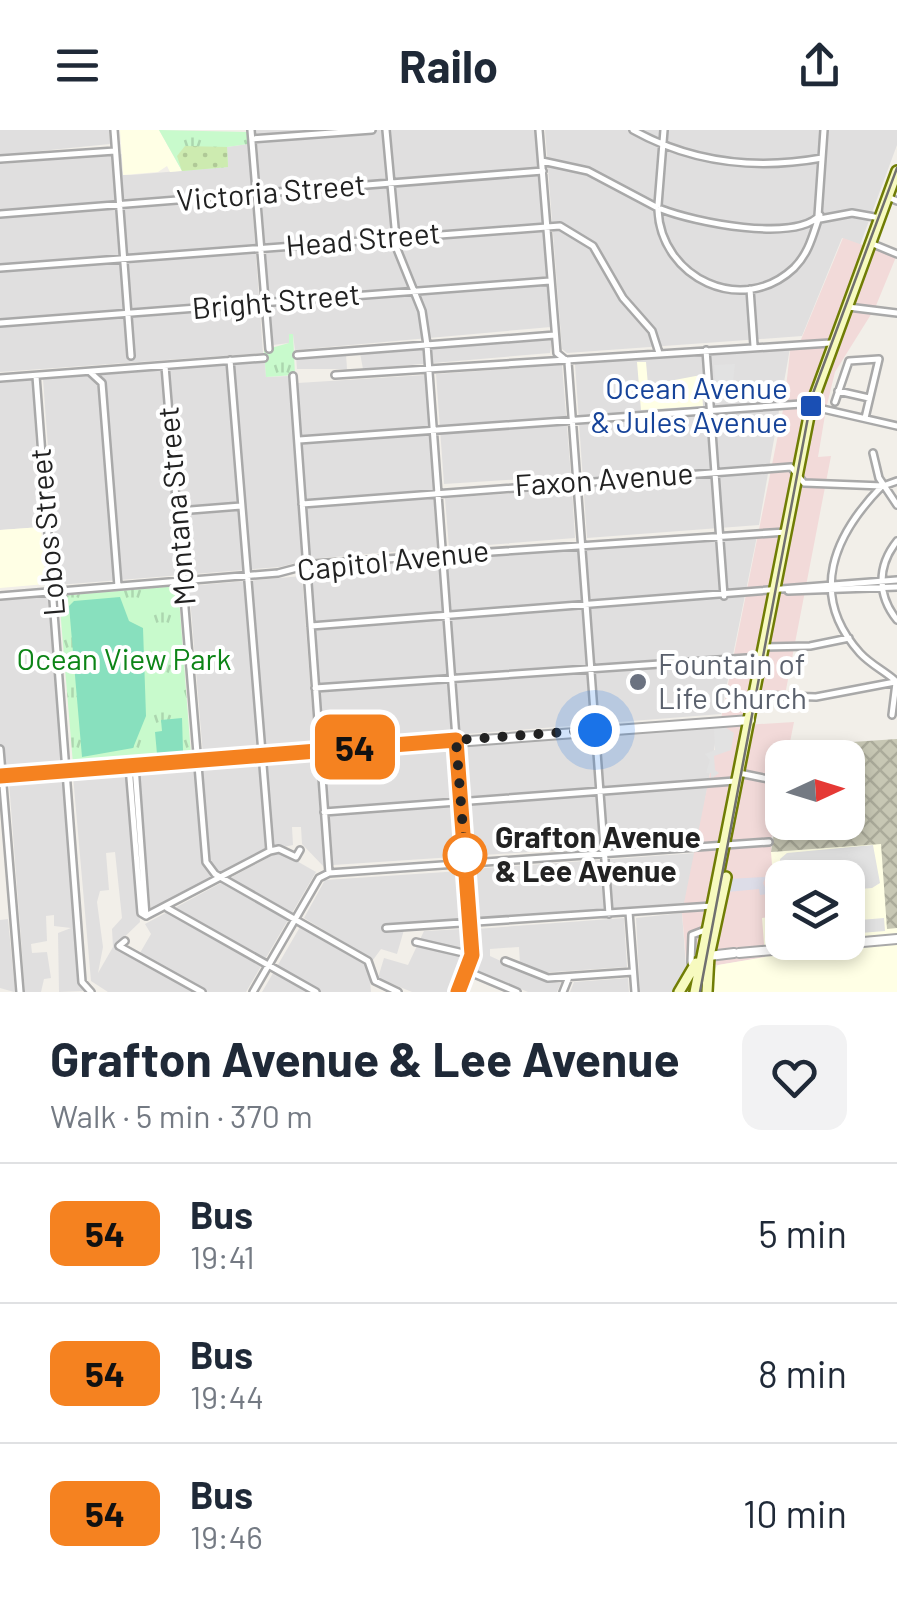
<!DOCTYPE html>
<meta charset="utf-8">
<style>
body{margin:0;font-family:Barlow,sans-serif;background:#f2f2f3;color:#1f2937;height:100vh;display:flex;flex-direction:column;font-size:38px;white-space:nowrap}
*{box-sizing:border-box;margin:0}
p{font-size:32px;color:#747a83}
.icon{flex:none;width:55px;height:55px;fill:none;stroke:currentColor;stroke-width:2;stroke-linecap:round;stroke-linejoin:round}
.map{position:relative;height:862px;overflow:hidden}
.drawer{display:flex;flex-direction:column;background:#fff;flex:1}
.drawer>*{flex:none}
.badge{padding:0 20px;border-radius:15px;font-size:35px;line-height:65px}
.needle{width:65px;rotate:86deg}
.fabs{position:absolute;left:765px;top:610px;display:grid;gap:20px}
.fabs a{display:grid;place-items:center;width:100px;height:100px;border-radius:20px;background:#fff;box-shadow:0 5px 15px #0003;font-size:50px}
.you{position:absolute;width:50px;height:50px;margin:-25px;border:8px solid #fff;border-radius:50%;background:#1a73e8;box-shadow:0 0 0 15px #1a73e833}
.map>.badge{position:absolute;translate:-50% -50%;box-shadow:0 0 0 5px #fff}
.round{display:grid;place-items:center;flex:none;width:105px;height:105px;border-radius:20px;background:#f2f2f3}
.overview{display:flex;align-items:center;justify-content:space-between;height:170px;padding:0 50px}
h1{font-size:48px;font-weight:700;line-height:75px}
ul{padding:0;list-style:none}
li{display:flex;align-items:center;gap:30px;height:140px;padding:0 50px;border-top:2px solid #e0e1e3}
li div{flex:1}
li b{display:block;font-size:38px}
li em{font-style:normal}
li .badge{min-width:110px;font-weight:700;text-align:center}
header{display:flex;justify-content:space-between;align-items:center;height:130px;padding:0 50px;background:#fff;font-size:45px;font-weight:700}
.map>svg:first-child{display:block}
.residential{fill:#e0dfdf;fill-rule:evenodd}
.commercial{fill:#f2dad9}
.education{fill:#ffffe5;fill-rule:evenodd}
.construction{fill:url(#construction-cross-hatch)}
.park{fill:url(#park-tufts)}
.garden{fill:url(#garden-dots)}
.pitch{fill:#88e0be}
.parking{fill:#e2e2e2}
.plaza{fill:#dddde8}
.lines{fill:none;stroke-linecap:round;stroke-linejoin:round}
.minor-casing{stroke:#a9a9a9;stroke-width:10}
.tertiary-casing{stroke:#a9a9a9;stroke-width:12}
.secondary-casing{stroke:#707d05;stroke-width:14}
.minor{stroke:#fff;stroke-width:5}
.tertiary{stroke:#fff;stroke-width:8}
.secondary{stroke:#f7fabf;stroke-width:9}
.tram{stroke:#707070;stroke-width:2.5}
.line-casing{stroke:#fff;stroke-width:22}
.line{stroke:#f58220;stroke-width:15}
.walk{stroke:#222;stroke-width:10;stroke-dasharray:0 18}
.transit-dot{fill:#1a4fb4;stroke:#fff;stroke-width:4}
.worship-dot{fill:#6b7280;stroke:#fff;stroke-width:4}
.stop-dot{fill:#fff;stroke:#f58220;stroke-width:5}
.labels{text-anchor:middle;stroke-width:8;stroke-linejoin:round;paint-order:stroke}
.street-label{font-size:30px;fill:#222;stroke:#fff}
.transit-label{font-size:30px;fill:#164399;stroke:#fff;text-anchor:end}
.park-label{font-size:30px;fill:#0c8416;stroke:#fff}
.worship-label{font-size:30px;fill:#5b616d;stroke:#fff;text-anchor:start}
.stop-label{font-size:30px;font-weight:bold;fill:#222;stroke:#fff;text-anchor:start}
</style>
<header><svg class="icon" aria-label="menu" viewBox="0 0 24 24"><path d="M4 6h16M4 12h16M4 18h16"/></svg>Railo<svg class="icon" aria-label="share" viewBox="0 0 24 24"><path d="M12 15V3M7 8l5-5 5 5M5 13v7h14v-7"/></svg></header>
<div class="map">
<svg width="897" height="862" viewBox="0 0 897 862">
<defs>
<pattern id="construction-cross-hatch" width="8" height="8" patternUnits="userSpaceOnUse" patternTransform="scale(2.5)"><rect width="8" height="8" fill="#c7c7b4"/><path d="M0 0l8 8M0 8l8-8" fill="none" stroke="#abab9a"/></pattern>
<pattern id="park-tufts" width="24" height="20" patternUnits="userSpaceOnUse" patternTransform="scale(2.5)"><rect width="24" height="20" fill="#c8facc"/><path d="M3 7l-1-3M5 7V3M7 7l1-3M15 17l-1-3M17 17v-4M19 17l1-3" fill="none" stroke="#acd6af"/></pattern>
<pattern id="garden-dots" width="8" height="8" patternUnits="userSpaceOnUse" patternTransform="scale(2.5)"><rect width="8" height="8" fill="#cdebb0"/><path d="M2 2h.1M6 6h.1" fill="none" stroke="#b0c997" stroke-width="1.8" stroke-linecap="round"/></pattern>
</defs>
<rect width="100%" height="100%" fill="#f2efe9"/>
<path class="residential" d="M0,0H109L110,14L0,25Z
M256,0H536L551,197L295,220L293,205L289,213L273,215Z
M545,0H897V15L860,115L842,108L802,206L567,223L562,219Z
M248,14L263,223L0,242V34L122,24L123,45H131L227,37V17Z
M552,210L550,223L363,239L360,223Z
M790,218L759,395L587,408L575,234Z
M346,224L347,239H297L296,227Z
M265,230L266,247L289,246L302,431L280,437L58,455L43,249Z
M562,235L571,346L444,354L436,244Z
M425,245L437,418L310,429L298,253Z
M32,250L41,397L0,400V253Z
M572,359L575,408L449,418L445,368Z
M757,406L721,584L324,615L311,440Z
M302,446L315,616L203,625L189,456Z
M48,467L62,636L0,641V470Z
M718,597L698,711L333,735L325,625Z
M316,626L324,737L302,714L301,697H292L293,715L265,721L151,782L138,641Z
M127,641L140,792L115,816L137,828L151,804L145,794L271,726L281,722L316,742L246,862H108L91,851L73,646ZM115,722L122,788L112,799L113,817L98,843L103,817L97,772L100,761L109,760L106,723Z
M63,647L79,852L83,861L59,862L58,803L71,798L54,796V785L46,786L47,811L31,814L32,823L47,822L51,848L44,849L41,862H25L9,652Z
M696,723L688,773L476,788L472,739Z
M461,741L464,789L406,793L397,824L381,819L373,830L304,788L325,750Z
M682,783L686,838L673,862H640L636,788Z
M624,788L627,837L538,843L520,834L519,817L490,819V826L544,851L561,853L557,862H528L473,839L478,825L476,799Z
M8,789L15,861L14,862L0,858V790Z
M300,797L369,837L371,862H262Z
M465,799L466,828L452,862H412L378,848L384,828L408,835L424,801Z
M628,848L629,862H570L574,852Z"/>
<path class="commercial" d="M843,108L896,127L875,178L835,242L826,279L818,327L831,326L785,565L749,563L743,595L794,592L787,627L782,628L771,712L777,787L765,827L718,835L686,829L682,783L784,275L791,213L800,212Z"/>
<path class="education" d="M120,0H159L182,41L170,42L167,36L158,42L123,45Z
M637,232H646L648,255L701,245L703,276L641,280Z
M41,397L46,454L0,458V400Z
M897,712V862H712L711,844L718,835L765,827L762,788L776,786L771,722ZM782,748H848V812H782Z"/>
<path class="construction" d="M897,609V798L887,799L881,714L771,722L782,658V692H848V628L794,627L795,623L807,615Z"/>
<path class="park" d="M159,0L247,2L248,14L227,17L228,37L182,41Z
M289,204H293L295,245L266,247L264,220L289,213Z
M178,456L191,625L73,634L59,466Z"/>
<path class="garden" d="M185,16L227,17L228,37L182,41L177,26Z"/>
<path class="pitch" d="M120,467L129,491L143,498L146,586L133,618L82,627L69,476L74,471Z
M182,588L183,621L157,624L155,602L162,601L161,590Z"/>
<path class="parking" d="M735,234L731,271L717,272L714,235Z
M725,597L734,603L731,620L714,626L715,640L719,643L711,649V643H706L710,630L705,624L715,620L714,598Z
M873,715L880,753L872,758L848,760V748H782V769L780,729L787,723Z
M884,788L885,801L848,804V791Z"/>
<path class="plaza" d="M766,747L763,753L768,764L760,765L759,759L727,762L729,749Z"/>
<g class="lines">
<g class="minor-casing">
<path id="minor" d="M114,0L131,226
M251,0L269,219
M386,0L397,119L422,181L427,215L472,825L458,862
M539,0L557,223L568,232L609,784
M633,0C692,33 755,40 822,28
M252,9L372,0
M0,29L115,21
M542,31L588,41L656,77
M888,67L897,71
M658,75L664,0
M661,79C694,92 795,113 820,85L818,90
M658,80C661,148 742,187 794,138C808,124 812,108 818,90
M0,84L543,41
M818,86L824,0
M820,89L852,83L880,88
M873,114L897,124
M0,138L560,96L593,116L623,168L652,201L659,223
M750,159L754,216
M848,177L897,183
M0,193L550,151
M706,220L724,466
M297,225L555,205
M230,230L270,721
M165,236L206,732L215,744L368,831L375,851L398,862
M90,242L102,253L118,456
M335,245L830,213
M36,246L82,852L91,862
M0,248L264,228
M838,261L869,268
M835,272L849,231L879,229L865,288
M299,310L801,274L897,296
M873,323L879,348L897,375
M882,356C835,404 807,464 860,523C871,535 885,541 897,552
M302,374L791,337L804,353L883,356L897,351
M178,381L241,376
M897,411C877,436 877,465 897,490
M788,461L897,457
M0,466L278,443L312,434L786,402
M311,496L897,450
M764,517L810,516L849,508
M315,558L761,527
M755,565L816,567L895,552
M892,585L896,553
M0,619L20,862
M129,636L141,783L146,786
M135,636L146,786
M739,643L773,650
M324,682L735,651
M329,743L769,712
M167,778L316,862
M629,782L635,862
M146,786L270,721L279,719L296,727L300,720
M386,798L712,776
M125,811L119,816L202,862
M416,812L472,825
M505,831L548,848L633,842
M691,833L692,805L705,800
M467,841L517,862
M253,862L319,748L329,743L293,246
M563,862L569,847"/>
</g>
<g class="tertiary-casing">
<path id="tertiary" d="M0,646L750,590
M739,823L897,809
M709,826L734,823"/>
</g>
<g class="secondary-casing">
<path id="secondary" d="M679,862L696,833
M695,862L811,276L897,41
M707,862L709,826L726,747"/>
</g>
<use href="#minor" class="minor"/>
<use href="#tertiary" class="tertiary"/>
<use href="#secondary" class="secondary"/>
<path class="tram" d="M700,862L812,266L897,38"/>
</g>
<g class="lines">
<g class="line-casing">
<path id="line" d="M0,646L456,610L472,825L458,862"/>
</g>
<use href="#line" class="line"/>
<path class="walk" d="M465,725L456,610L595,600"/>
</g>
<rect class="transit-dot" x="799" y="264" width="24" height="24" rx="5"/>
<circle class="worship-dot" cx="638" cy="552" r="10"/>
<circle class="stop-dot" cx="465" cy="725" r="20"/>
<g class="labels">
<g class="street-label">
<text transform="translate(271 63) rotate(-5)" y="10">Victoria Street</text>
<text transform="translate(363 110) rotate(-5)" y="10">Head Street</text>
<text transform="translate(276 172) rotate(-5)" y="10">Bright Street</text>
<text transform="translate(604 350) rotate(-4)" y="10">Faxon Avenue</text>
<text transform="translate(177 376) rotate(-95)" y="10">Montana Street</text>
<text transform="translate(48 402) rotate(-95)" y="10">Lobos Street</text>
<text transform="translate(393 431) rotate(-6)" y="10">Capitol Avenue</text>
</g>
<g class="transit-label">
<text x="788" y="269">Ocean Avenue<tspan x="788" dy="34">&amp; Jules Avenue</tspan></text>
</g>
<g class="park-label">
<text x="124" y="540">Ocean View Park</text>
</g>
<g class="worship-label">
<text x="658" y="545">Fountain of<tspan x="658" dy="34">Life Church</tspan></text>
</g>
<g class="stop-label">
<text x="495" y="718">Grafton Avenue<tspan x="495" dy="34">&amp; Lee Avenue</tspan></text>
</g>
</g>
</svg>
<div class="fabs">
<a><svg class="needle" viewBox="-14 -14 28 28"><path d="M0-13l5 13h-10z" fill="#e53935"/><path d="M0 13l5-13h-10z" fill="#747a83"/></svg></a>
<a><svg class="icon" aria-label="layers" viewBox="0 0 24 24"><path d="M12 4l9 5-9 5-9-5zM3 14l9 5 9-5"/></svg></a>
</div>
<div class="you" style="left:595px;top:600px"></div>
<b class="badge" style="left:355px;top:617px;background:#f58220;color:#111">54</b>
</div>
<section class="drawer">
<div class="overview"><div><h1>Grafton Avenue &amp; Lee Avenue</h1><p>Walk · 5 min · 370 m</p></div><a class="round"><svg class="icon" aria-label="heart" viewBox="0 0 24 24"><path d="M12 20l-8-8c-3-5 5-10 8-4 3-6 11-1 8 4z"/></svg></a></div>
<ul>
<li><span class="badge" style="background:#f58220;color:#111">54</span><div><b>Bus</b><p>19:41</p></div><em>5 min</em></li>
<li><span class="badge" style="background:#f58220;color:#111">54</span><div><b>Bus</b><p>19:44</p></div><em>8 min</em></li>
<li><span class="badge" style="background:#f58220;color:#111">54</span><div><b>Bus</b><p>19:46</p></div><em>10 min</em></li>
</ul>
</section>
